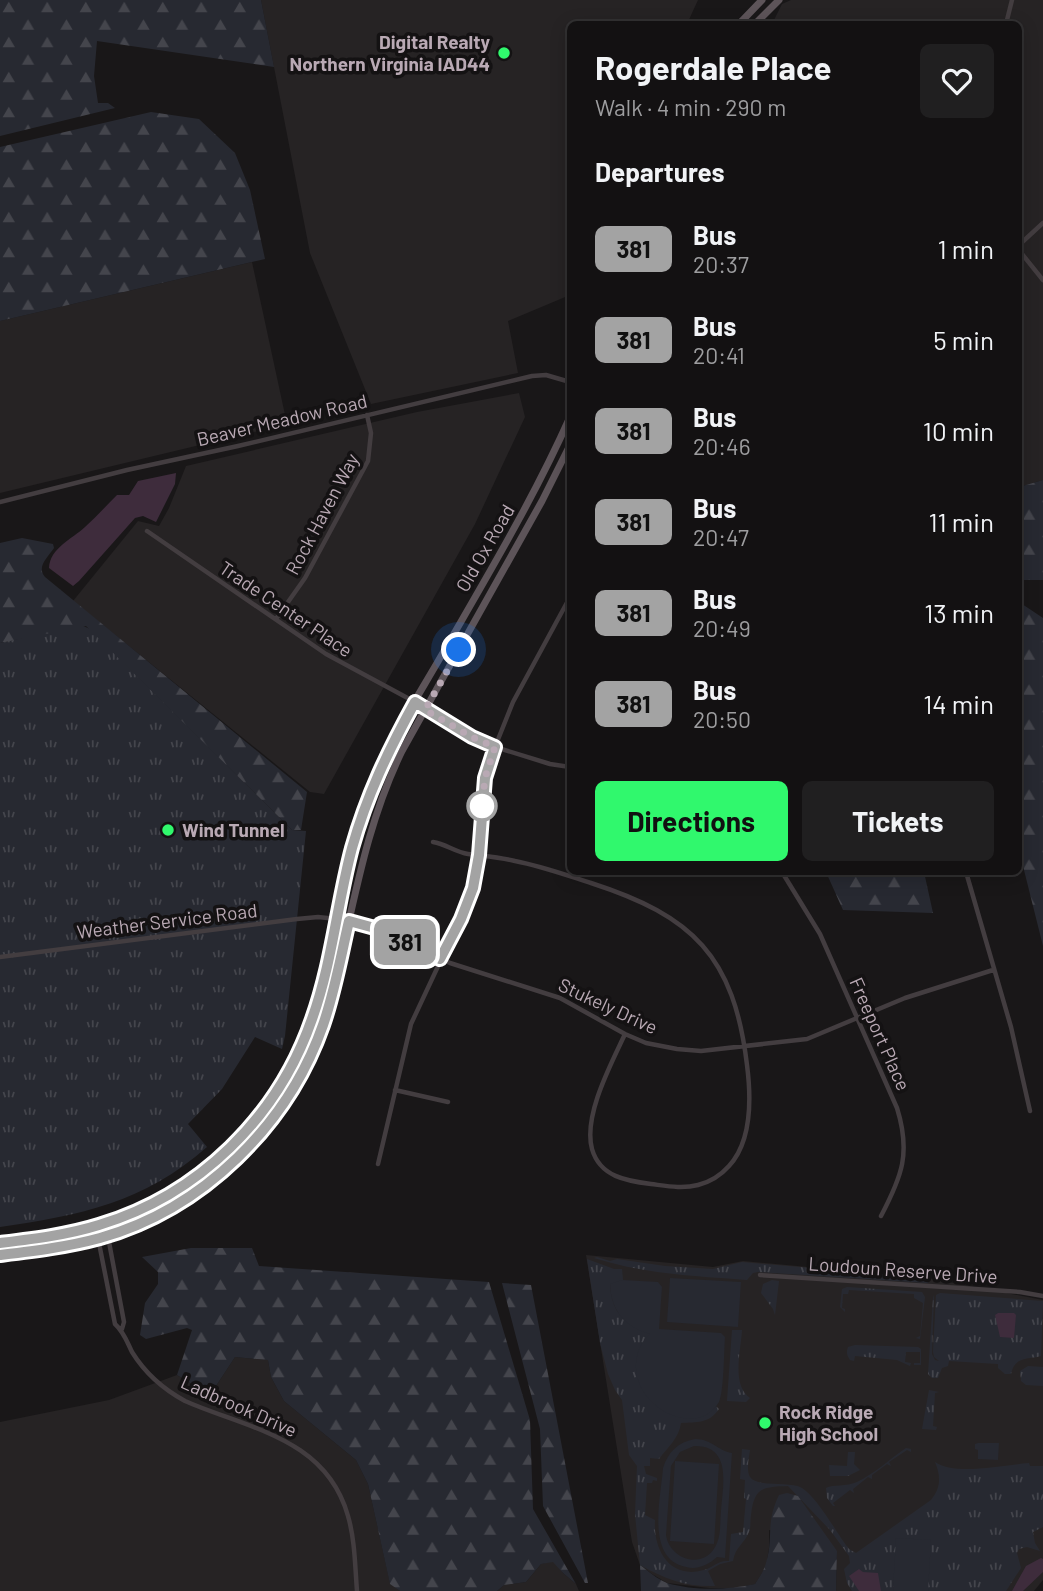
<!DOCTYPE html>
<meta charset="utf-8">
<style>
body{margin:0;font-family:Barlow,sans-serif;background:#201f20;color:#f1f3f6;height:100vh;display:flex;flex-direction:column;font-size:26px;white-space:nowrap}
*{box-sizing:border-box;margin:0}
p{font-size:23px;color:#9d9d9f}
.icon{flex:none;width:38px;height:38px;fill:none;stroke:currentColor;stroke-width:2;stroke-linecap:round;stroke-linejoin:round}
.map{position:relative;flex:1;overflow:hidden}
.side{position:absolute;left:567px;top:21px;width:455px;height:854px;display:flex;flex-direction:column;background:#131112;border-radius:10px;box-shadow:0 4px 18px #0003,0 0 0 2px #323132}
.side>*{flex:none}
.badge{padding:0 14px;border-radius:10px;font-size:24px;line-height:46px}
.you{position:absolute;width:35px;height:35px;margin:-18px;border:5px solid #fff;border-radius:50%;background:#1a73e8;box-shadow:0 0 0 10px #1a73e833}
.map>.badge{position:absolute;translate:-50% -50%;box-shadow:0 0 0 4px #fff}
h2{padding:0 28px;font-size:26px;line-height:63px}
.round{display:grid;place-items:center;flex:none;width:74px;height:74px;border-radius:10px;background:#201f20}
.headline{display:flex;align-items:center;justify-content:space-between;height:119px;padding:0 28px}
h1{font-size:33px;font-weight:700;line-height:52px}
.primary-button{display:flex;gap:14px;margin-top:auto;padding:14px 28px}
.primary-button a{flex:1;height:80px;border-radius:10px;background:#30f86d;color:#111;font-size:28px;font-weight:700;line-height:80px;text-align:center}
.primary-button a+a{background:#201f20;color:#f1f3f6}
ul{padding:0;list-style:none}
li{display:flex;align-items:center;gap:21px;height:91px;padding:0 28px}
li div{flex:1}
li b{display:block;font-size:26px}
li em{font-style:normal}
li .badge{min-width:77px;font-weight:700;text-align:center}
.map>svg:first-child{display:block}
.built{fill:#262324}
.grass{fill:url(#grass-tufts)}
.forest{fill:url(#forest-firs)}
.park{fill:#272931;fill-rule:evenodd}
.water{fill:#3e2c3c}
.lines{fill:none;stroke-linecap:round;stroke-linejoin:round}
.street{stroke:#433d40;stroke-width:4.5}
.primary{stroke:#5d5459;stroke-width:7}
.line-casing{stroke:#fff;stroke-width:16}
.line{stroke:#a3a3a3;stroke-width:10}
.walk{stroke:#b9a9b4;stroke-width:7;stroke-dasharray:0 12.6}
.poi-dot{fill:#30f86d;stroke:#141213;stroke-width:2.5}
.stop-dot{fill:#fff;stroke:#a3a3a3;stroke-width:3.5}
.labels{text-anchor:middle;stroke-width:7;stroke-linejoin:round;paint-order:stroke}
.poi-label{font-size:19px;font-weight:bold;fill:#b9a9b4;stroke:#141213;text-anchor:start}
.street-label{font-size:19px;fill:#b9a9b4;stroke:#141213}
</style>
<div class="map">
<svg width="1043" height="1591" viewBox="0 0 1043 1591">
<defs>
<pattern id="grass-tufts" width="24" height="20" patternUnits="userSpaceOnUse" patternTransform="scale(1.75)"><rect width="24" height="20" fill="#272931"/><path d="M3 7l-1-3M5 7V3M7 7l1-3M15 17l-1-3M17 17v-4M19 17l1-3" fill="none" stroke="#44454c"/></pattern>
<pattern id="forest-firs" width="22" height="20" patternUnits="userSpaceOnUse" patternTransform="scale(1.75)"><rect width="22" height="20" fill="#272931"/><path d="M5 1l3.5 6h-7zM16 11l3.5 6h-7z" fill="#44454c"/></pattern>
</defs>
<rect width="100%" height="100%" fill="#191718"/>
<path class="built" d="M261,0H698L687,24H570V295L508,321L518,373L371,404L310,253Z
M791,0H1043V480L1019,487L1018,24H772L782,4Z
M252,262L287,424L0,493V321Z
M519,393L525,417L475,524L324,794L310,792L73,601L138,521L159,526L169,508L186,466L417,412Z
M586,1255L713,1267L743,1261L928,1278L1043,1300V1580L1034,1591H836L837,1551L769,1530V1548L766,1567L755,1584L737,1588H709L667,1583L652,1574L640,1565L632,1542Z
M235,1357L268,1360L271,1377L284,1401L356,1460L368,1484L390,1583L400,1591H0V1422L109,1400L177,1375L210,1395Z
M554,1561L563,1573L576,1584L579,1591H497L504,1585L526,1582L541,1564Z"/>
<path class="grass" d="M81,625L90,629L292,830L306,831L285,1036L282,1049L255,1037L222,1089L188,1124L207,1147C143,1203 81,1215 0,1227V643Z
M597,1257L610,1261L617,1259L665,1266L713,1269L742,1262L928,1278V1283L758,1272L753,1273L747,1280C695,1276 644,1274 594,1258Z
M587,1259L614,1269H622L623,1280L610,1285C613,1317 624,1320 651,1334L681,1417C693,1417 707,1416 716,1406L719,1409C709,1424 696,1422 681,1423C679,1438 668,1447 659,1459L650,1458V1466H644L646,1474L657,1478V1481L653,1480L652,1483H647L645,1515L655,1520C653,1549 669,1580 704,1570C714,1567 718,1560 729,1561L731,1534L743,1532L746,1499L744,1498L745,1480L740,1479L742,1449L750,1450C749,1457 746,1470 750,1477C758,1488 789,1481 802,1488C817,1497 837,1534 849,1549L856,1553L931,1500C941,1488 941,1476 935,1462C954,1476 1005,1465 1029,1463L1030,1466H1043V1527L1033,1532L1035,1543L1040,1551L1027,1547L1019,1549L1017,1553L1021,1568L1006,1591H852L847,1583L844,1569L850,1563L849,1556L830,1530L788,1486C763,1487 754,1487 751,1515C750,1520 751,1528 749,1532C745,1543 735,1547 733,1561L720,1564L708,1571L715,1586C686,1587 665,1579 640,1565L635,1514L637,1466L629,1455L622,1400L615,1390L608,1374L600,1343Z
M772,1280L779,1281L775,1315L773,1309L761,1293L763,1284Z
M847,1287L922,1292L925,1297L920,1339L916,1338L920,1336L923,1303L914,1298V1294L849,1290L848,1294H843L842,1308L845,1309V1312L840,1307L842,1289Z
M940,1293L1043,1301L1041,1356C1027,1360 1015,1356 1011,1374H1005L998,1368V1364L949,1361L948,1366L942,1368L938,1378H932L928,1374L933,1298L934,1295L932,1354L935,1360L939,1361L934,1357L933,1352L936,1295Z
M732,1330H742C741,1350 731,1385 750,1398L746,1402L727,1401Z
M855,1345L918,1347L921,1349V1365H914V1363H920V1352H906L905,1362L911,1363L910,1366L897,1360L855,1356L854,1361L850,1360C847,1355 846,1353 848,1347Z
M1028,1366L1043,1367V1386L1026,1385L1021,1381L1020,1371Z
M929,1390L939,1392L935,1393L933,1426L937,1427L936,1430L922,1429Z
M906,1448L911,1449V1452L907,1450L889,1462L891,1466L887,1464L872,1475V1479L868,1477L853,1489L854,1493L850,1490L833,1503L835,1506H833L827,1498L826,1488C834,1484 846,1487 857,1482C874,1474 890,1459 906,1448Z
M848,1452H855L854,1464L860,1470L848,1476H830L829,1465L847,1466Z"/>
<path class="forest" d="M0,0H261L274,67L97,41L94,76L98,103H108L115,108L0,136Z
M151,112L199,119L235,153L250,190L265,259L0,321V147Z
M1043,480V580H1019V487Z
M22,538L53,544L54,548C48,557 36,567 45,577L307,792L301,830H292L86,626L0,643V543Z
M1019,602L1043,618V946L1019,850Z
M826,872H924L933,913L843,910Z
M191,1248H252L259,1266L489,1282L530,1420L533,1509L576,1584L563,1573L553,1562L541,1564L526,1582L504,1585L497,1591H400L390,1584L368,1484L356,1460L284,1401L271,1377L268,1360L235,1357L210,1395L177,1375L192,1330L187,1328L146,1339L140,1335L145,1303L158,1284V1272L142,1257Z
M502,1283L531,1285L588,1583H585L543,1506L540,1429Z
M787,1493L798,1496L837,1551L836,1591H641L640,1565C648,1571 657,1579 667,1583C694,1591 728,1590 755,1584C759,1577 764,1571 766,1563C774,1537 765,1524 779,1495Z"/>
<path class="park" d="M670,1278L741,1282L738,1327L667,1322Z
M622,1280L658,1282L662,1287L659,1329L721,1333L725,1337C724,1350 724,1392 719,1402C698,1439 633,1409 636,1363C637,1351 642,1341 650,1334C625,1327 611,1311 610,1284Z
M695,1439C712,1439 718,1451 732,1453L725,1558L717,1557C708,1565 698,1570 686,1567C645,1559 661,1497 663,1468C668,1452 678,1442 695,1439ZM694,1446C732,1445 723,1485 721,1510C720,1521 721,1534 717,1543C706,1571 670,1561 666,1535L671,1466L680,1452Z
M978,1443H999L998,1460L978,1459V1450L975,1449V1444Z
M675,1461L719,1464L714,1544L670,1541Z
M896,1538L931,1540L928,1591H893Z"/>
<path class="water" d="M176,473L175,484L156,522L143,516L135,518L79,581L73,586L49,568C50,548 72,539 85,527C96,517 106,506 117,495H129L138,481Z
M998,1313H1014L1016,1315L1014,1338L1000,1337L995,1315Z
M1041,1558L1043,1559V1572L1023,1591H1012L1026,1566Z
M859,1569L863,1572L878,1573L881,1591H859L849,1576Z"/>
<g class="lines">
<path class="street" d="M1006,24L1012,0
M1018,246L1043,223
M1018,249L1043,280
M0,502L127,470L238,446L532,376L546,375L570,382
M147,531L326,654L415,702L453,726L495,747L550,764L570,767
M276,619L305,578L368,461L371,433L367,415
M433,842C446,844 455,852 468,854C483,856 499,857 515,861C541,866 566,875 591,883C693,916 734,956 747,1065C751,1096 752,1141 729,1166C721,1175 710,1182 698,1185C682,1189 667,1186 651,1184C627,1181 600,1177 592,1149C583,1116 611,1064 625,1034
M782,872L820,934L897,1108C911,1153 902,1176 881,1216
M966,872L1011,1027L1030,1111
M0,957L297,919L318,917L337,919L371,926L450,963L560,998L625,1034L646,1043L677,1049L701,1051L807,1039L905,998L993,970
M395,1090L448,1102
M378,1164L411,1024L470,898L479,855L485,778L495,747L513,702L570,597
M99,1226L98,1238L115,1324C124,1332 127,1342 132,1352C145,1373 163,1389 185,1401C249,1429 326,1438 348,1516C355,1540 355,1566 357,1591
M100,1227L109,1242L124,1322L122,1329
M760,1275L1020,1292L1043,1296"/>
<path class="primary" d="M739,24L762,0
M755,24L779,0
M0,1243C39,1238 78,1233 116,1220C212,1186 289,1102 317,1004C339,928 345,849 376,775C393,735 418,696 440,658C486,578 533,500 570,417
M0,1255C33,1251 67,1247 100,1238C207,1209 301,1114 329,1006C352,919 362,833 402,751L542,501L570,445"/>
</g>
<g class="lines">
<g class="line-casing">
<path id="line" d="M0,1243C33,1239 67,1235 99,1225C199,1195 278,1117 312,1019C332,964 337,904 352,848C367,795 388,751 415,702L472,737L495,747L485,778L479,855L473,888L461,919L440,959L382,930L349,921C341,955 335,991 323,1025C288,1125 203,1209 100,1238C67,1247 33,1251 0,1255"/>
</g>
<use href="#line" class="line"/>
<path class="walk" d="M459,650L425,710L472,737L495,747L485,778L482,806"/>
</g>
<g class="poi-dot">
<circle cx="504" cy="53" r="7"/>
<circle cx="168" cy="830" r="7"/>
<circle cx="765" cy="1423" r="7"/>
</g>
<circle class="stop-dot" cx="482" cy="806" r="14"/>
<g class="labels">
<g class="poi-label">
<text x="490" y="49" text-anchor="end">Digital Realty<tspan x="490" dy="22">Northern Virginia IAD44</tspan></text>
<text x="182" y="837">Wind Tunnel</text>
<text x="779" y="1419">Rock Ridge<tspan x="779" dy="22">High School</tspan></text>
</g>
<g class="street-label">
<text transform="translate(282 420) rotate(-13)" y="7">Beaver Meadow Road</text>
<text transform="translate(322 514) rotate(-62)" y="7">Rock Haven Way</text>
<text transform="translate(485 548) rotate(-60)" y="7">Old Ox Road</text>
<text transform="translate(286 609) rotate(34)" y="7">Trade Center Place</text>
<text transform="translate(167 921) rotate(-7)" y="7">Weather Service Road</text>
<text transform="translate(608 1006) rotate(25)" y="7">Stukely Drive</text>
<text transform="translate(880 1034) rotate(66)" y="7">Freeport Place</text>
<text transform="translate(903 1270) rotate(4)" y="7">Loudoun Reserve Drive</text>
<text transform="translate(239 1406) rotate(24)" y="7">Ladbrook Drive</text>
</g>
</g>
</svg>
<div class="you" style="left:459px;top:650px"></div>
<b class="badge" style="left:405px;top:942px;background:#a3a3a3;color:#111">381</b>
<section class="side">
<div class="headline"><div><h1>Rogerdale Place</h1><p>Walk · 4 min · 290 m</p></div><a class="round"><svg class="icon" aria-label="heart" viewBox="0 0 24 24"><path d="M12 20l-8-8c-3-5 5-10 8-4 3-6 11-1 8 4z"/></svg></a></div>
<h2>Departures</h2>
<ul>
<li><span class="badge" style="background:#a3a3a3;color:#111">381</span><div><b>Bus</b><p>20:37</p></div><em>1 min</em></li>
<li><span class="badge" style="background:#a3a3a3;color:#111">381</span><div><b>Bus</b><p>20:41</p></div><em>5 min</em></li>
<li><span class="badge" style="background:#a3a3a3;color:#111">381</span><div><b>Bus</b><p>20:46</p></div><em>10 min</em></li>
<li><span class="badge" style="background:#a3a3a3;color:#111">381</span><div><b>Bus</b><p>20:47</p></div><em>11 min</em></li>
<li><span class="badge" style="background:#a3a3a3;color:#111">381</span><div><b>Bus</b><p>20:49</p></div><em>13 min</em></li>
<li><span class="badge" style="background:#a3a3a3;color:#111">381</span><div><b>Bus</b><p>20:50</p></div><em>14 min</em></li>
</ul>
<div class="primary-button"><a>Directions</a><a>Tickets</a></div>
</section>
</div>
